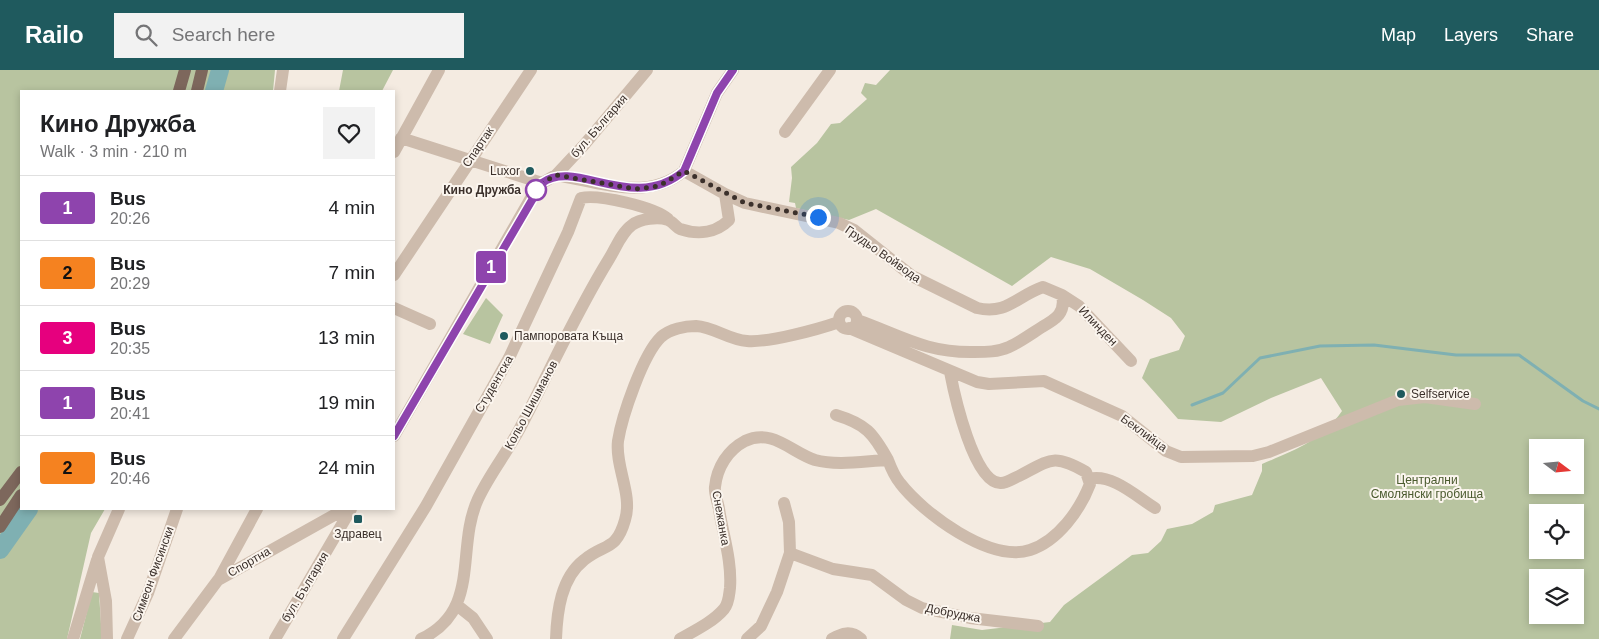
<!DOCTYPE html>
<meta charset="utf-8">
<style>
body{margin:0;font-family:Helvetica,sans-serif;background:#f2f2f2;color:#202124;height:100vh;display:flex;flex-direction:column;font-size:19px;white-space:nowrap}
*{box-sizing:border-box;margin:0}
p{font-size:16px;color:#757577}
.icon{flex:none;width:28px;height:28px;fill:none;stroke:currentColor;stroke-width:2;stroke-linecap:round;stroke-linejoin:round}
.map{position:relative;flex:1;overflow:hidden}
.side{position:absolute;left:20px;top:20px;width:375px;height:420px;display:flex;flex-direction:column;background:#fff;border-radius:0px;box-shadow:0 2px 8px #0003}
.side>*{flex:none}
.badge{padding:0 10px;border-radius:4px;font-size:18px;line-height:32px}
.needle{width:32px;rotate:106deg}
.tools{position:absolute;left:1529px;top:369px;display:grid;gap:10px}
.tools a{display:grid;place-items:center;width:55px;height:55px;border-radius:0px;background:#fff;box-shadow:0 2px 8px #0003;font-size:25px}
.you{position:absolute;width:25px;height:25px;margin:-12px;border:4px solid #fff;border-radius:50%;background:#1a73e8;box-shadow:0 0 0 8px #1a73e833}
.map>.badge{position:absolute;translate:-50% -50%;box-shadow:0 0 0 2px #fff}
.round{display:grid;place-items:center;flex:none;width:52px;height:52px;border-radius:0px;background:#f2f2f2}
.headline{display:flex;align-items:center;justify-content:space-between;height:85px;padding:0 20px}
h1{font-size:24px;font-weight:700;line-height:38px}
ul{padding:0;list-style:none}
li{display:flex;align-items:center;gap:15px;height:65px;padding:0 20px;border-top:1px solid #e0e0e0}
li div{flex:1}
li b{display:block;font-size:19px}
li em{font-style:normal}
li .badge{min-width:55px;font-weight:700;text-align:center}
header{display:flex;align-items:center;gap:30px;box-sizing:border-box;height:70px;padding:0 25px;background:#1f5a5e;color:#fff}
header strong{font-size:24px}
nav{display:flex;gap:28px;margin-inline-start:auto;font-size:18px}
.search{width:350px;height:45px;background:#f2f2f2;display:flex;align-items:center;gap:12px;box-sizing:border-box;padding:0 18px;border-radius:0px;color:#757577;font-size:19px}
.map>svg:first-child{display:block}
.green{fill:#b8c4a0;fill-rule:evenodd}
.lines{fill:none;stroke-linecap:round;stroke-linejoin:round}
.stream{stroke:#7fb0b2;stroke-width:3}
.river{stroke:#7fb0b2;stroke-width:18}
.minor{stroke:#cdbbac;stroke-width:12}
.major{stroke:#7d675c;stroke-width:12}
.line-casing{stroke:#fff;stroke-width:11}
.line{stroke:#8e44ad;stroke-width:8}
.walk{stroke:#3b302b;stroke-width:5;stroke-dasharray:0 9}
.poi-dot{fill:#1f5a5e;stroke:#fbf5ee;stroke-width:2}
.stop-dot{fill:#fff;stroke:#8e44ad;stroke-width:2.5}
.labels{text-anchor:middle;stroke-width:4;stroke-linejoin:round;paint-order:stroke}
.street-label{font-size:12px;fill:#3b302b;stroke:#fbf5ee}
.poi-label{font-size:12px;fill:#3b302b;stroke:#fbf5ee;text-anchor:start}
.stop-label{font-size:12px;font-weight:bold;fill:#3b302b;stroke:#fbf5ee;text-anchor:end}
.park-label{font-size:12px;fill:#4a5a2e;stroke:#fbf5ee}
</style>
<header>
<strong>Railo</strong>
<div class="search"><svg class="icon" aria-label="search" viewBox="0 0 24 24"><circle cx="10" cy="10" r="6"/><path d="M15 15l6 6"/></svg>Search here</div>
<nav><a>Map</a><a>Layers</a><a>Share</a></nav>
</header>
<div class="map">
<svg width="1599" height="569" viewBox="0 0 1599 569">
<rect width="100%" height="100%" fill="#f4ebe1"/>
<path class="green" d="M0,0H275L273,21H21V439H105L91,463L67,569H0Z
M343,0H393L382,21H339Z
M890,0H1599V569H950L952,555L982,560L1050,552L1064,535L1132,485L1148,483L1161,471L1167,459L1192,454L1213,442L1215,435L1252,425L1262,401V394C1295,380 1321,371 1342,341L1321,308L1271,328L1221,352L1178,349L1142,308L1150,289L1179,280L1185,266L1171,248L1143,230L1090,199L1051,187L1012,216L876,139L849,150L796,138L795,133L789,132L792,108L791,97L817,73L831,54L840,53L867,29L861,23L865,13L876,15ZM1538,378H1575V415H1538ZM1538,442H1575V480H1538ZM1538,508H1575V545H1538Z
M486,228L503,245L490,274L463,264Z
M92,522L99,523L102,569H80Z"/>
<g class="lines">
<path class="stream" d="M1192,335L1223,323L1260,288L1320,276L1374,275L1456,285H1519L1583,331L1599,339"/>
<path class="river" d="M214,21L220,0
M0,480L29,439"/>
<path class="minor" d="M280,21L283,0
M785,62L830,0
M401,68L542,113
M394,82L439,0
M556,105C598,112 647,132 684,101L717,23L733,0
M725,124L745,133L839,153L854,160L912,206L977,238C1007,245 1017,226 1043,217L1062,225C1066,243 1056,249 1042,257C1031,264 1020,272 1009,277C998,282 986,282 974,282C925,283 900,265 857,250
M394,205L531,0
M1062,225L1079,236L1131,291
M394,238L430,254
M839 250a9 9 0 1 1 18 0a9 9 0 1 1-18 0Z
M849,258L977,312L989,314L1044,311L1122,346L1166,381L1181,387L1253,386L1269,382L1398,330L1425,327L1475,334
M836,345C866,354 873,363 888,390
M394,366L531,128L542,113L556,105L584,75L647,0
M1089,409C1112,403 1137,427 1155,438
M790,483L833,499L872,505L906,530L922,538L970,548L1038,556
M219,509L257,439
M458,536L473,548L487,569
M73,569L97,490
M107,569L106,531L98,487L119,439
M127,569L148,523L177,439
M174,569L218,510L345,439
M275,569L351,439
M343,569L426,436L509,288L568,162L581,128C598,124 655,137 668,149
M421,569C482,540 455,479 478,429C489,405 506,384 519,360C549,303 575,244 609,189C616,178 621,163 632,155C640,149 658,146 668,150C673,152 676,157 680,159C698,165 716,163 729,150L725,124L684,101
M556,569C557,541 561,508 584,490C604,473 616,482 625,450C633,425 615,397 618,371C622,346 643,284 661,267C670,259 685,256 696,256C714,257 729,270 747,271C768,273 819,259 839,252
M680,569C694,561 713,552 724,539C729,533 729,525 730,518C732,491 723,465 719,439C718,432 714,423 715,417C717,397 728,380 745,371C772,358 791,382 815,390C837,396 865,391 888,390C891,398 895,407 900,413C923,443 990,493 1030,480C1058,471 1080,440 1090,414L1086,402C1053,383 1050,390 1019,406C1014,408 1007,413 1001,413C974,415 954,323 950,302
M747,569L761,556L777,522L790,483L789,452L784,433
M832,569C842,563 851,560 861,569"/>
<path class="major" d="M179,21L185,0
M197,21L202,0
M0,430L21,402
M0,457L21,425"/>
</g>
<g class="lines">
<g class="line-casing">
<path id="line" d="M394,366L542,113C576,88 633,144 684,101L717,23L733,0"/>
</g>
<use href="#line" class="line"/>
<path class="walk" d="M536,120L542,113L556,105L636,119L659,116L684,101L745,133L818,147"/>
</g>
<g class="poi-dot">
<circle cx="530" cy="101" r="5"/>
<circle cx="504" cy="266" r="5"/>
<circle cx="1401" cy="324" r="5"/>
<rect x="353" y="444" width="10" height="10" rx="2.5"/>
</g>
<circle class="stop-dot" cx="536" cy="120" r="10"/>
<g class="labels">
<g class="street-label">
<text transform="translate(599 56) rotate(-49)" y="4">бул. България</text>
<text transform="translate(478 77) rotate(-56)" y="4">Спартак</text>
<text transform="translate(883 184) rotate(35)" y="4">Грудьо Войвода</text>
<text transform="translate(1098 256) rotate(46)" y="4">Илинден</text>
<text transform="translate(494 314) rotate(-60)" y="4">Студентска</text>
<text transform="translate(531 335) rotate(-62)" y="4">Кольо Шишманов</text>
<text transform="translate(1144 363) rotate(36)" y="4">Беклийца</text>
<text transform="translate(721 448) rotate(80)" y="4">Снежанка</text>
<text transform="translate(249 492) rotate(-30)" y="4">Спортна</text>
<text transform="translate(153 504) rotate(-70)" y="4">Симеон Фисински</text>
<text transform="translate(305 517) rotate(-59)" y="4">бул. България</text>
<text transform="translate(953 543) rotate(11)" y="4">Добруджа</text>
</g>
<g class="poi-label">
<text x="520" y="105" text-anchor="end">Luxor</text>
<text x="514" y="270">Пампоровата Къща</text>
<text x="1411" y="328">Selfservice</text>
<text x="358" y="468" text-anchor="middle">Здравец</text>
</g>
<g class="stop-label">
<text x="521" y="124">Кино Дружба</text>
</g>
<g class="park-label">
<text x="1427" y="414">Централни<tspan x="1427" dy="14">Смолянски гробища</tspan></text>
</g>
</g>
</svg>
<div class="tools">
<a><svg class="needle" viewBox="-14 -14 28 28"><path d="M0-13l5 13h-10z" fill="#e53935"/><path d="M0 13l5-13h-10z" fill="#757577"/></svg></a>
<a><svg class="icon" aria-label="locate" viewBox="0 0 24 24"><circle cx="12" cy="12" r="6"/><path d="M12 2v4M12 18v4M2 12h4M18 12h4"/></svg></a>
<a><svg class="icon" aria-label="layers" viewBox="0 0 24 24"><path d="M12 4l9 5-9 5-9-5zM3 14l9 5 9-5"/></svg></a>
</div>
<div class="you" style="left:818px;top:147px"></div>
<b class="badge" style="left:491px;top:197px;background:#8e44ad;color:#fff">1</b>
<section class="side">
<div class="headline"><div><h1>Кино Дружба</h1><p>Walk · 3 min · 210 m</p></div><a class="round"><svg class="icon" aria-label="heart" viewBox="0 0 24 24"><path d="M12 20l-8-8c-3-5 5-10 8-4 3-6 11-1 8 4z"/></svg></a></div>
<ul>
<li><span class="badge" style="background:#8e44ad;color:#fff">1</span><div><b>Bus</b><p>20:26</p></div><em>4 min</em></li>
<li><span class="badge" style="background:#f58220;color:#111">2</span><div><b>Bus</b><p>20:29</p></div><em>7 min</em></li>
<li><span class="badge" style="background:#e6007e;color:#fff">3</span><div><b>Bus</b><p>20:35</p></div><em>13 min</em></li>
<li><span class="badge" style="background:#8e44ad;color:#fff">1</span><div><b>Bus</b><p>20:41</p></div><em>19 min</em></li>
<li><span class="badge" style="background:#f58220;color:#111">2</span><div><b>Bus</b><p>20:46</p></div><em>24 min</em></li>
</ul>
</section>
</div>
